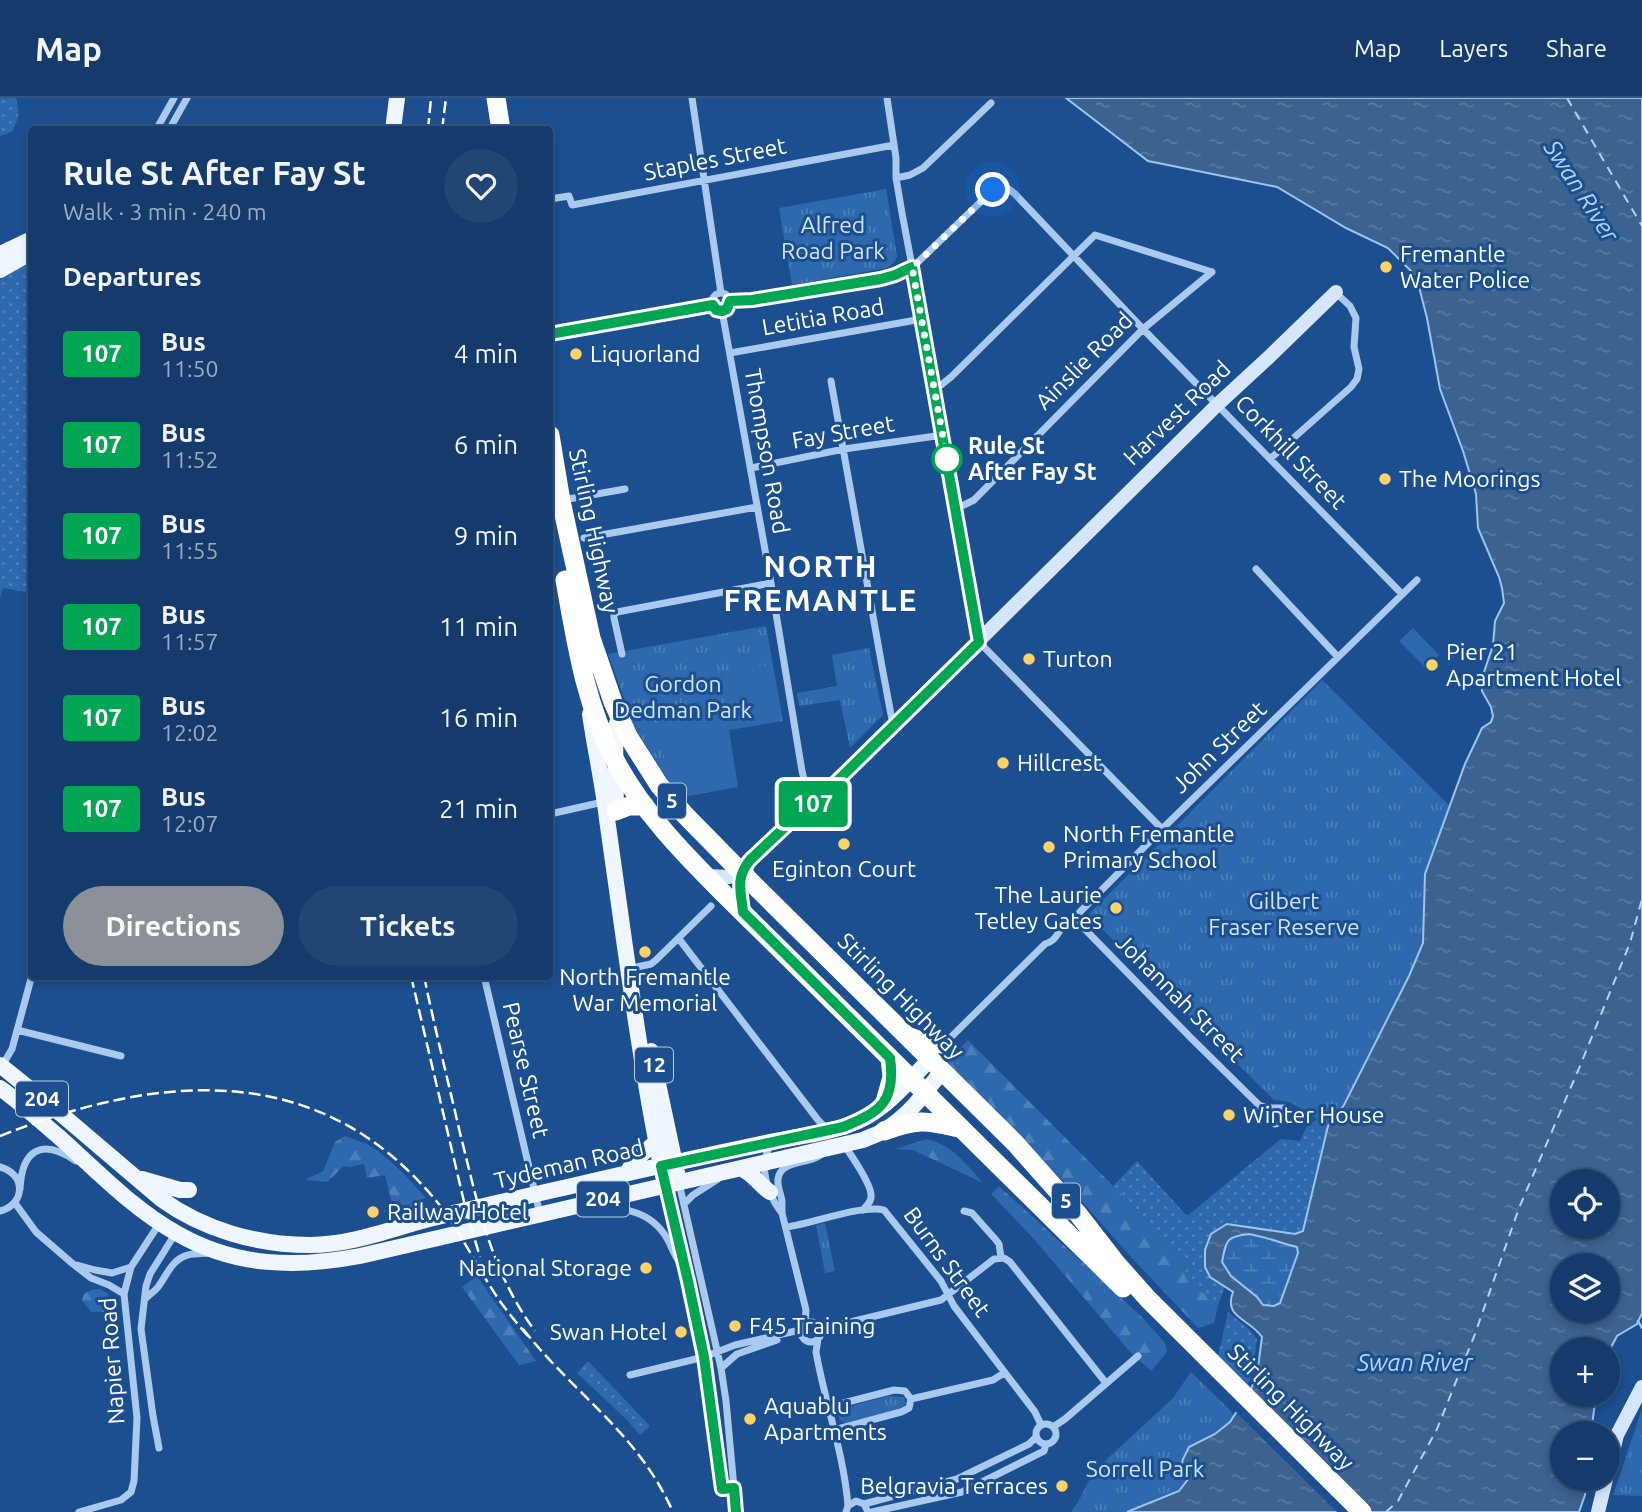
<!DOCTYPE html>
<meta charset="utf-8">
<style>
body{margin:0;font-family:Ubuntu,sans-serif;background:#214673;color:#f1f3f6;height:100vh;display:flex;flex-direction:column;font-size:26px;white-space:nowrap}
*{box-sizing:border-box;margin:0}
p{font-size:23px;color:#9dadc1}
.icon{flex:none;width:38px;height:38px;fill:none;stroke:currentColor;stroke-width:2;stroke-linecap:round;stroke-linejoin:round}
.map{position:relative;flex:1;overflow:hidden}
.drawer{position:absolute;left:28px;top:28px;width:525px;height:854px;display:flex;flex-direction:column;background:#143b6b;border-radius:7px;box-shadow:0 4px 10px #0003,0 0 0 2px #33557e}
.drawer>*{flex:none}
.badge{padding:0 14px;border-radius:5px;font-size:24px;line-height:46px}
.fabs{position:absolute;left:1550px;top:1071px;display:grid;gap:14px}
.fabs a{display:grid;place-items:center;width:70px;height:70px;border-radius:50%;background:#143b6b;box-shadow:0 4px 10px #0003,0 0 0 2px #33557e;font-size:35px}
.you{position:absolute;width:35px;height:35px;margin:-18px;border:5px solid #fff;border-radius:50%;background:#1a73e8;box-shadow:0 0 0 10px #1a73e833}
.map>.badge{position:absolute;translate:-50% -50%;box-shadow:0 0 0 4px #fff}
h2{padding:0 35px;font-size:26px;line-height:63px}
.round{display:grid;place-items:center;flex:none;width:74px;height:74px;border-radius:37px;background:#214673}
.summary{display:flex;align-items:center;justify-content:space-between;height:119px;padding:0 35px}
h1{font-size:33px;font-weight:700;line-height:52px}
.button{display:flex;gap:14px;margin-top:auto;padding:14px 35px}
.button a{flex:1;height:80px;border-radius:42px;background:#8c9099;color:#fff;font-size:28px;font-weight:700;line-height:80px;text-align:center}
.button a+a{background:#214673;color:#f1f3f6}
ul{padding:0;list-style:none}
li{display:flex;align-items:center;gap:21px;height:91px;padding:0 35px}
li div{flex:1}
li b{display:block;font-size:26px}
li em{font-style:normal}
li .badge{min-width:77px;font-weight:700;text-align:center}
header{display:flex;align-items:center;gap:42px;box-sizing:border-box;height:98px;padding:0 35px;background:#143b6b;border-bottom:2px solid #33557e}
header strong{font-size:33px}
nav{display:flex;gap:38px;margin-inline-start:auto;font-size:24px}
.map>svg:first-child{display:block}
.grass{fill:url(#grass-dots)}
.forest{fill:url(#forest-firs)}
.wetland{fill:url(#wetland-marsh)}
.park{fill:url(#park-tufts)}
.garden{fill:#2e69ad}
.water{fill:url(#water-ripples);stroke:#9cc4f0;stroke-width:2;fill-rule:evenodd}
.pier{fill:#1b4f8f}
.lines{fill:none;stroke-linecap:round;stroke-linejoin:round}
.stream{stroke:#9cc4f0;stroke-width:2.5}
.ferry{stroke:#b5d3f5;stroke-width:2;stroke-dasharray:9 7;stroke-linecap:butt}
.street{stroke:#a9c9ee;stroke-width:7}
.secondary{stroke:#d6e6fa;stroke-width:14}
.primary{stroke:#f0f6ff;stroke-width:16}
.highway{stroke:#fff;stroke-width:19}
.rail{stroke:#fff;stroke-width:2.5;stroke-dasharray:12 5;stroke-linecap:butt}
.line-casing{stroke:#fff;stroke-width:16}
.line{stroke:#00a651;stroke-width:10}
.walk{stroke:#fff;stroke-width:7;stroke-dasharray:0 12.6}
.poi-dot{fill:#ffd166;stroke:#1b4f8f;stroke-width:2.5}
.stop-dot{fill:#fff;stroke:#00a651;stroke-width:3.5}
.labels{text-anchor:middle;stroke-width:6;stroke-linejoin:round;paint-order:stroke}
.shield{fill:#1b4f8f;stroke:#bbcadd;stroke-width:2}
.shield-label{font-size:21px;font-weight:bold;fill:#fff}
.street-label{font-size:23px;fill:#fff;stroke:#1b4f8f}
.park-label{font-size:23px;fill:#cfe3fa;stroke:#1b4f8f}
.poi-label{font-size:23px;fill:#fff;stroke:#1b4f8f;text-anchor:start}
.stop-label{font-size:23px;font-weight:bold;fill:#fff;stroke:#1b4f8f;text-anchor:start}
.water-label{font-size:24px;font-style:italic;fill:#b5d3f5;stroke:#1b4f8f}
.district-label{font-size:30px;font-weight:bold;letter-spacing:2px;fill:#fff;stroke:#1b4f8f}
</style>
<header>
<strong>Map</strong>
<nav><a>Map</a><a>Layers</a><a>Share</a></nav>
</header>
<div class="map">
<svg width="1642" height="1414" viewBox="0 0 1642 1414">
<defs>
<pattern id="grass-dots" width="8" height="8" patternUnits="userSpaceOnUse" patternTransform="scale(1.75)"><rect width="8" height="8" fill="#2e69ad"/><path d="M2 2h.1M6 6h.1" fill="none" stroke="#4d80b9" stroke-width="1.8" stroke-linecap="round"/></pattern>
<pattern id="forest-firs" width="22" height="20" patternUnits="userSpaceOnUse" patternTransform="scale(1.75)"><rect width="22" height="20" fill="#2e69ad"/><path d="M5 1l3.5 6h-7zM16 11l3.5 6h-7z" fill="#4d80b9"/></pattern>
<pattern id="wetland-marsh" width="20" height="14" patternUnits="userSpaceOnUse" patternTransform="scale(1.75)"><rect width="20" height="14" fill="#2e69ad"/><path d="M1 5h8M5 5V1M11 12h8M15 12V8" fill="none" stroke="#4d80b9"/></pattern>
<pattern id="park-tufts" width="24" height="20" patternUnits="userSpaceOnUse" patternTransform="scale(1.75)"><rect width="24" height="20" fill="#2e69ad"/><path d="M3 7l-1-3M5 7V3M7 7l1-3M15 17l-1-3M17 17v-4M19 17l1-3" fill="none" stroke="#4d80b9"/></pattern>
<pattern id="water-ripples" width="26" height="14" patternUnits="userSpaceOnUse" patternTransform="scale(1.75)"><rect width="26" height="14" fill="#3c6290"/><path d="M2 4q2-2 4 0t4 0M15 11q2-2 4 0t4 0" fill="none" stroke="#597aa1"/></pattern>
</defs>
<rect width="100%" height="100%" fill="#1b4f8f"/>
<path class="grass" d="M0,0H16C20,15 19,20 12,34L0,38Z
M31,162V495L3,490L0,499V181L8,174Z
M1323,1019L1328,1028L1303,1133L1296,1136L1227,1126L1210,1179L1225,1188L1218,1208L1185,1179L1186,1161L1113,1088L1137,1063L1187,1118L1281,1041L1300,1043L1308,1026Z
M1228,1214L1248,1230L1257,1241L1253,1272L1248,1286L1218,1258Z
M588,1263L650,1328L640,1337L627,1322L577,1275Z"/>
<path class="forest" d="M968,942L1186,1161L1185,1179L1218,1208L1214,1225L1198,1230L1131,1159L1070,1090L945,966Z
M345,1038C352,1041 360,1043 367,1046C389,1059 409,1081 426,1100L418,1104L421,1113L404,1120L399,1104L392,1106L385,1077L367,1080L364,1066L350,1069L344,1068L327,1084L305,1082L323,1073L335,1044Z
M927,1041C954,1048 965,1065 983,1085L913,1052L895,1051Z
M999,1088L1143,1220L1165,1245L1167,1254L1151,1273L1130,1254L1033,1140L991,1096Z
M477,1178L536,1263L519,1267L462,1189Z
M100,1191L108,1196L109,1205L108,1213C102,1215 97,1213 91,1214L82,1202C84,1192 91,1192 100,1191Z"/>
<path class="wetland" d="M1249,1136C1266,1139 1281,1145 1297,1149L1298,1154L1280,1205L1274,1208L1263,1207L1257,1199L1231,1178L1222,1164C1226,1143 1226,1138 1249,1136Z"/>
<path class="park" d="M886,91L897,158C896,164 892,166 888,170L792,187L779,110Z
M766,528L783,623L729,632L738,689L678,700L634,628L608,556Z
M869,550L883,617L850,650L840,602L799,608L797,595L837,588L832,557Z
M1322,582L1450,708L1425,776L1423,845L1409,878L1344,1007L1328,1028L1290,1004L1274,1002L1088,817Z
M825,1125L835,1173L825,1175L816,1127Z
M1191,1274L1230,1312L1234,1318C1227,1329 1215,1336 1203,1341L1189,1376V1380L1179,1393L1127,1414H1071L1078,1404L1094,1373L1173,1300Z
M888,1298L904,1299L906,1306L897,1312L845,1325L839,1321L838,1314L840,1311Z
M1642,1311V1398L1613,1397Z"/>
<path class="garden" d="M1413,530L1439,557L1426,570L1399,543Z
M772,566L781,622L729,630L720,575Z
M717,614L718,616L725,615L737,688L678,699L668,677L657,624Z"/>
<path class="water" d="M1066,0H1642V1215L1637,1226L1617,1238L1608,1255V1251H1563V1297H1596L1591,1335H1563V1381H1586L1585,1397L1579,1414H1127L1179,1393L1189,1380V1376L1181,1369L1183,1361L1189,1349L1215,1336L1230,1324L1251,1291L1257,1277L1262,1239C1249,1220 1223,1220 1233,1194L1210,1179L1205,1169V1152L1211,1136L1227,1126L1295,1136L1303,1133L1328,1028L1344,1007L1409,878L1423,845L1425,776L1465,666L1482,630L1491,624L1493,618L1491,609L1482,593L1481,583L1493,547L1495,523L1504,505L1502,490L1499,479L1478,430L1476,396L1463,353L1440,291L1427,220L1419,189L1422,184L1388,150L1346,130L1277,89L1148,63ZM1563,1083H1608V1129H1563ZM1249,1136C1266,1139 1281,1145 1297,1149L1298,1155L1280,1205L1274,1208L1263,1207L1257,1199L1231,1178L1222,1164C1226,1143 1226,1138 1249,1136ZM1563,1167H1608V1213H1563Z"/>
<path class="pier" d="M1247,1292L1370,1414H1337L1234,1312Z"/>
<g class="lines">
<path class="stream" d="M1638,1223L1642,1230"/>
<path class="ferry" d="M1567,0L1642,128
M1386,1414L1398,1403L1437,1331L1475,1236L1519,1110L1580,968L1630,845L1642,801"/>
<path class="street" d="M692,0L721,195
M887,0L896,60V80L902,115L922,221L979,544L1162,731
M156,32L174,0
M169,32L187,0
M896,80L910,77L923,70L991,5
M550,101L569,98L572,107L894,47
M712 204a9 9 0 1 1 18 0a9 9 0 1 1-18 0Z
M730,203L753,202L781,198L895,177L906,173L918,164L993,92C1003,87 1007,89 1015,96L1143,231L1402,496
M722,213L771,485L802,673L807,693L813,706
M550,236L713,207
M730,255L922,221
M831,283L883,574L893,627
M934,289L941,287L951,279L1095,137L1212,174
M1271,360L1351,289L1357,281L1359,271L1354,249L1356,220L1350,208L1336,195
M751,370L844,351L943,337
M563,402L625,391
M955,408L964,407L974,402L1143,231L1212,174
M584,440L757,409
M1256,471L1338,559
M622,556L614,520V517L617,514L771,485
M550,716L603,704
M1074,820L1191,940L1259,1007L1275,1026C1281,1025 1286,1020 1287,1014L1284,1010H1267L1259,1007
M679,841L818,1022L829,1033
M627,871L651,866L656,862L711,808
M484,878L540,1116H542
M17,932L121,958
M944,946L1045,846C1055,843 1056,838 1061,831C1064,827 1070,823 1074,820L1162,731L1417,482
M2,968L12,951L32,877
M772,1045C757,1066 767,1095 781,1114
M843,1046C850,1055 871,1086 871,1097C872,1103 867,1107 863,1112
M0,1069C26,1076 26,1106 0,1113
M665,1088L688,1183L704,1259L722,1391L734,1390L726,1303L721,1270L679,1085
M20,1091C22,1051 42,1040 76,1063
M15,1105L36,1134L73,1166L91,1180L109,1187L124,1196
M684,1106L693,1097L718,1081
M592,1111C623,1109 651,1112 668,1142C673,1152 676,1162 684,1170
M964,1113L972,1115L996,1142L999,1146L1001,1159
M787,1129C811,1126 863,1106 884,1112L941,1183L954,1208L1035,1314L1041,1327
M77,1167L95,1172L112,1175L131,1169
M146,1200C150,1196 155,1193 158,1189C167,1177 172,1161 188,1157C195,1155 203,1156 211,1155
M801 1234a10 10 0 1 1 20 0a10 10 0 1 1-20 0Z
M805,1225L806,1212L782,1115C782,1114 782,1104 782,1103C781,1096 777,1089 778,1081C780,1061 812,1067 823,1055
M819,1228H834L941,1202L994,1161L1004,1160L1010,1164L1106,1285
M818,1241L816,1254C825,1305 844,1356 848,1408
M721,1270L737,1256L777,1242
M630,1277L704,1259L735,1247L800,1232
M911,1301L993,1282L1004,1275
M828,1309L894,1292L905,1293L911,1301L909,1310L901,1314L834,1332
M1036 1336a10 10 0 1 1 20 0a10 10 0 1 1-20 0Z
M1053,1329L1065,1321L1138,1258
M159,1350L153,1318L141,1231L146,1188L150,1176L175,1136
M864,1406L957,1381L1029,1346L1036,1339
M79,1414L121,1402L131,1394L134,1383L137,1320L124,1196L131,1169L159,1126
M846,1414L848,1408L856,1403L864,1406L868,1414
M872,1414L962,1394L1044,1353L1046,1346"/>
<path class="secondary" d="M707,778L729,779L747,774
M743,814C741,793 735,781 750,763L802,713L813,706L827,693L1217,307L1268,260L1336,194
M1608,1373L1617,1337L1642,1289
M1598,1414L1606,1381"/>
<path class="primary" d="M393,32L397,0
M0,156L32,141
M0,172L21,160L32,156
M590,616C595,651 603,686 607,721C624,840 639,960 663,1078
M616,713L615,633L619,618
M651,953L677,1075
M0,967L61,1016L161,1101C204,1132 257,1147 310,1147C351,1147 391,1131 429,1121C474,1110 519,1100 563,1090C631,1074 698,1059 765,1045C796,1038 829,1036 858,1023C886,1011 909,983 930,961
M0,990C20,1004 39,1022 58,1038C96,1072 133,1111 178,1136C236,1169 296,1170 360,1158L863,1042C869,1039 877,1037 883,1033C908,1019 925,995 942,973
M742,1071C755,1077 759,1087 770,1094
M627,1075L634,1063L656,1044
M142,1081L180,1092H189"/>
<path class="highway" d="M496,0L501,32
M550,337L561,403L591,540L613,604L628,638L659,687L685,717L742,775L1015,1045L1078,1116L1116,1165L1148,1201L1362,1414
M565,482C576,544 585,606 615,662C642,713 683,755 723,795L1123,1190
M616,713L629,708H645
M907,938L926,945L944,946
M885,1004L892,979L890,960
M884,1033C917,1021 925,1022 959,1030"/>
<path class="rail" d="M428,32L431,0
M442,32L446,0
M411,878L465,1108L480,1159
M424,878C435,931 448,983 460,1035C478,1106 490,1172 535,1233
M0,1038C154,977 314,959 433,1099C456,1126 471,1158 490,1188C501,1206 514,1222 528,1238
M523,1231C574,1296 638,1335 673,1414"/>
</g>
<g class="lines">
<g class="line-casing">
<path id="line" d="M550,236L713,207L716,212L722,213L727,211L730,203L752,202L881,181L895,177L912,169L979,544L827,693L813,706L802,713L750,762C735,781 741,792 743,814L890,960C896,1003 881,1014 843,1029L661,1068L688,1183L704,1259L722,1391L734,1390L736,1414"/>
</g>
<use href="#line" class="line"/>
<path class="walk" d="M947,361L912,169L918,164L993,92"/>
</g>
<g class="poi-dot">
<circle cx="1386" cy="169" r="7"/>
<circle cx="576" cy="256" r="7"/>
<circle cx="1385" cy="381" r="7"/>
<circle cx="1029" cy="561" r="7"/>
<circle cx="1432" cy="567" r="7"/>
<circle cx="1003" cy="665" r="7"/>
<circle cx="844" cy="746" r="7"/>
<circle cx="1049" cy="749" r="7"/>
<circle cx="1116" cy="810" r="7"/>
<circle cx="645" cy="854" r="7"/>
<circle cx="1229" cy="1017" r="7"/>
<circle cx="373" cy="1114" r="7"/>
<circle cx="646" cy="1170" r="7"/>
<circle cx="735" cy="1228" r="7"/>
<circle cx="681" cy="1234" r="7"/>
<circle cx="750" cy="1321" r="7"/>
<circle cx="1062" cy="1388" r="7"/>
</g>
<circle class="stop-dot" cx="947" cy="361" r="14"/>
<g class="labels">
<g class="shield">
<rect x="658" y="685.5" width="28" height="35" rx="5"/>
<rect x="635" y="949.5" width="38" height="35" rx="5"/>
<rect x="16" y="983.5" width="52" height="35" rx="5"/>
<rect x="577" y="1083.5" width="52" height="35" rx="5"/>
<rect x="1052" y="1085.5" width="28" height="35" rx="5"/>
</g>
<g class="shield-label">
<text x="672" y="710">5</text>
<text x="654" y="974">12</text>
<text x="42" y="1008">204</text>
<text x="603" y="1108">204</text>
<text x="1066" y="1110">5</text>
</g>
<g class="street-label">
<text transform="translate(715 61) rotate(-11)" y="8">Staples Street</text>
<text transform="translate(823 219) rotate(-10)" y="8">Letitia Road</text>
<text transform="translate(1084 263) rotate(-45)" y="8">Ainslie Road</text>
<text transform="translate(1177 315) rotate(-44)" y="8">Harvest Road</text>
<text transform="translate(843 334) rotate(-10)" y="8">Fay Street</text>
<text transform="translate(767 353) rotate(80)" y="8">Thompson Road</text>
<text transform="translate(1291 354) rotate(46)" y="8">Corkhill Street</text>
<text transform="translate(594 433) rotate(78)" y="8">Stirling Highway</text>
<text transform="translate(1219 649) rotate(-44)" y="8">John Street</text>
<text transform="translate(901 898) rotate(45)" y="8">Stirling Highway</text>
<text transform="translate(1180 900) rotate(45)" y="8">Johannah Street</text>
<text transform="translate(526 972) rotate(77)" y="8">Pearse Street</text>
<text transform="translate(569 1066) rotate(-13)" y="8">Tydeman Road</text>
<text transform="translate(947 1164) rotate(54)" y="8">Burns Street</text>
<text transform="translate(112 1263) rotate(-94)" y="8">Napier Road</text>
<text transform="translate(1291 1309) rotate(45)" y="8">Stirling Highway</text>
</g>
<g class="park-label">
<text x="833" y="135">Alfred<tspan x="833" dy="26">Road Park</tspan></text>
<text x="683" y="594">Gordon<tspan x="683" dy="26">Dedman Park</tspan></text>
<text x="1284" y="811">Gilbert<tspan x="1284" dy="26">Fraser Reserve</tspan></text>
<text x="1145" y="1379">Sorrell Park</text>
</g>
<g class="poi-label">
<text x="1400" y="164">Fremantle<tspan x="1400" dy="26">Water Police</tspan></text>
<text x="590" y="264">Liquorland</text>
<text x="1399" y="389">The Moorings</text>
<text x="1446" y="562">Pier 21<tspan x="1446" dy="26">Apartment Hotel</tspan></text>
<text x="1043" y="569">Turton</text>
<text x="1017" y="673">Hillcrest</text>
<text x="1063" y="744">North Fremantle<tspan x="1063" dy="26">Primary School</tspan></text>
<text x="844" y="779" text-anchor="middle">Eginton Court</text>
<text x="1102" y="805" text-anchor="end">The Laurie<tspan x="1102" dy="26">Tetley Gates</tspan></text>
<text x="645" y="887" text-anchor="middle">North Fremantle<tspan x="645" dy="26">War Memorial</tspan></text>
<text x="1243" y="1025">Winter House</text>
<text x="387" y="1122">Railway Hotel</text>
<text x="632" y="1178" text-anchor="end">National Storage</text>
<text x="749" y="1236">F45 Training</text>
<text x="667" y="1242" text-anchor="end">Swan Hotel</text>
<text x="764" y="1316">Aquablu<tspan x="764" dy="26">Apartments</tspan></text>
<text x="1048" y="1396" text-anchor="end">Belgravia Terraces</text>
</g>
<g class="stop-label">
<text x="968" y="356">Rule St<tspan x="968" dy="26">After Fay St</tspan></text>
</g>
<g class="water-label">
<text transform="translate(1581 93) rotate(57)" y="8">Swan River</text>
<text x="1415" y="1273">Swan River</text>
</g>
<g class="district-label">
<text x="821" y="479">NORTH<tspan x="821" dy="34">FREMANTLE</tspan></text>
</g>
</g>
</svg>
<div class="fabs">
<a><svg class="icon" aria-label="locate" viewBox="0 0 24 24"><circle cx="12" cy="12" r="6"/><path d="M12 2v4M12 18v4M2 12h4M18 12h4"/></svg></a>
<a><svg class="icon" aria-label="layers" viewBox="0 0 24 24"><path d="M12 4l9 5-9 5-9-5zM3 14l9 5 9-5"/></svg></a>
<a>+</a>
<a>−</a>
</div>
<div class="you" style="left:993px;top:92px"></div>
<b class="badge" style="left:813px;top:706px;background:#00a651;color:#fff">107</b>
<section class="drawer">
<div class="summary"><div><h1>Rule St After Fay St</h1><p>Walk · 3 min · 240 m</p></div><a class="round"><svg class="icon" aria-label="heart" viewBox="0 0 24 24"><path d="M12 20l-8-8c-3-5 5-10 8-4 3-6 11-1 8 4z"/></svg></a></div>
<h2>Departures</h2>
<ul>
<li><span class="badge" style="background:#00a651;color:#fff">107</span><div><b>Bus</b><p>11:50</p></div><em>4 min</em></li>
<li><span class="badge" style="background:#00a651;color:#fff">107</span><div><b>Bus</b><p>11:52</p></div><em>6 min</em></li>
<li><span class="badge" style="background:#00a651;color:#fff">107</span><div><b>Bus</b><p>11:55</p></div><em>9 min</em></li>
<li><span class="badge" style="background:#00a651;color:#fff">107</span><div><b>Bus</b><p>11:57</p></div><em>11 min</em></li>
<li><span class="badge" style="background:#00a651;color:#fff">107</span><div><b>Bus</b><p>12:02</p></div><em>16 min</em></li>
<li><span class="badge" style="background:#00a651;color:#fff">107</span><div><b>Bus</b><p>12:07</p></div><em>21 min</em></li>
</ul>
<div class="button"><a>Directions</a><a>Tickets</a></div>
</section>
</div>
